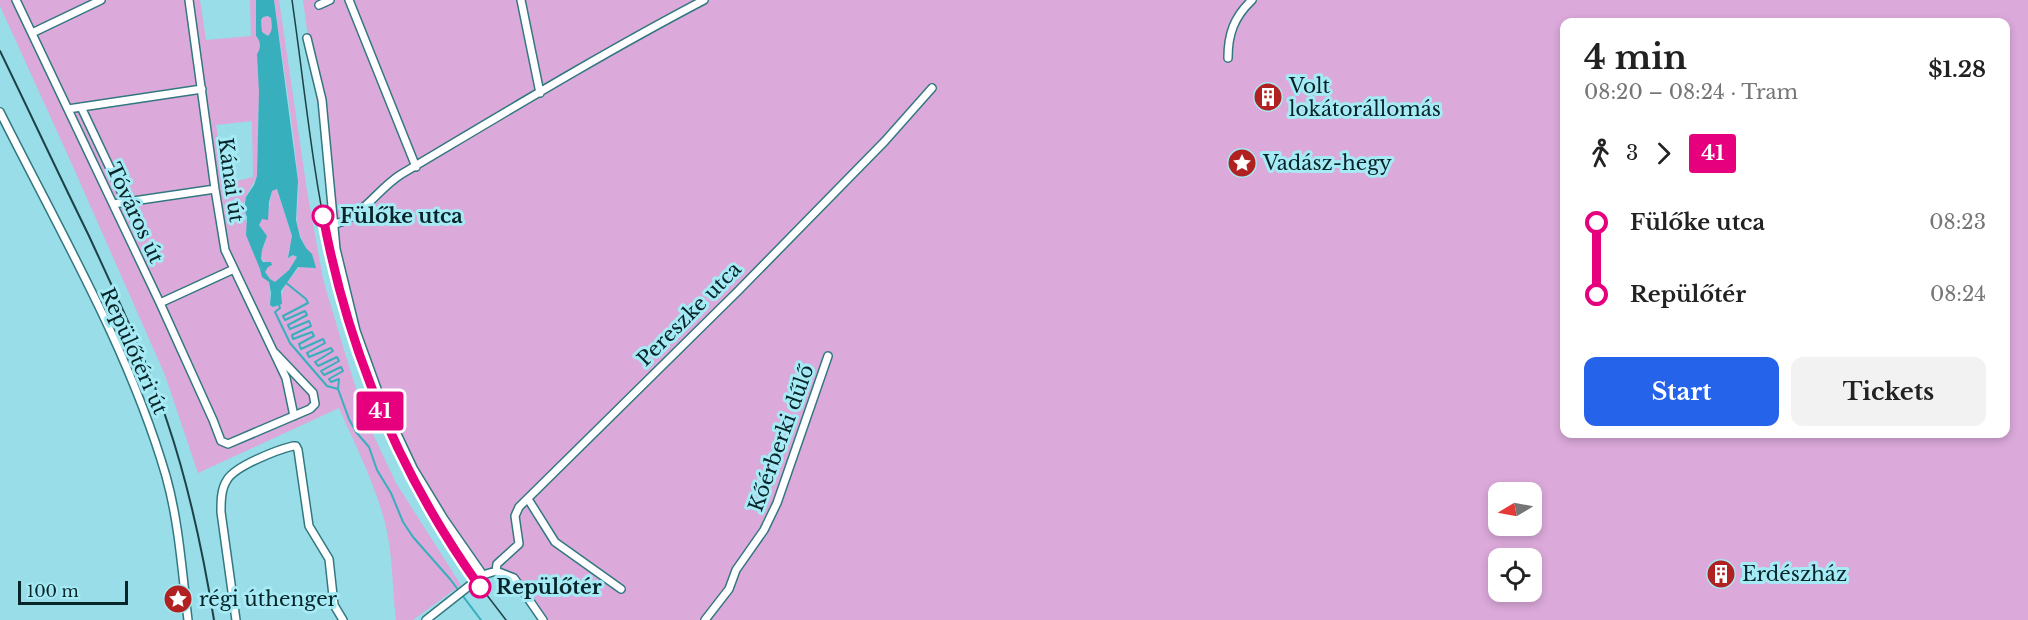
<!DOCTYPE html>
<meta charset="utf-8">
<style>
body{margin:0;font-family:"Libre Baskerville",serif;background:#f2f2f2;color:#222;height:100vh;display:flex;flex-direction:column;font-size:22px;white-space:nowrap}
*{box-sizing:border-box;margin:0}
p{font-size:20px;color:#767676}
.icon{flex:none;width:33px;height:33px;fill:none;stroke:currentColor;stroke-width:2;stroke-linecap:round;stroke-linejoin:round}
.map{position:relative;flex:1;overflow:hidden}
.details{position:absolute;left:1560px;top:18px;width:450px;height:420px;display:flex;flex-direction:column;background:#fff;border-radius:12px;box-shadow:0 3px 9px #0003}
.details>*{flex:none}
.badge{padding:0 12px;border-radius:4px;font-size:21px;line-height:39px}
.needle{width:39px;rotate:260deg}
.fabs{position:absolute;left:1488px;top:482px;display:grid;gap:12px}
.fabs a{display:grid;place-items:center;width:54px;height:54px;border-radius:12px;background:#fff;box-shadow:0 3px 9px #0003;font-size:30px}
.scale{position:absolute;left:18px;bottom:15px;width:110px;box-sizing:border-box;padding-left:6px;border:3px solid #072428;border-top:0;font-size:16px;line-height:21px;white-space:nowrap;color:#072428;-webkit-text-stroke:4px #a5eaf4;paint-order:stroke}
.map>.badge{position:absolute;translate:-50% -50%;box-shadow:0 0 0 3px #fff}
.legs{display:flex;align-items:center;gap:9px;height:66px;padding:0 24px;font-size:20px}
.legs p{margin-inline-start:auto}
.head{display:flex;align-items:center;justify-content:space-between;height:102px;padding:0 24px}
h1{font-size:33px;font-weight:800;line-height:45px}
.action{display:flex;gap:12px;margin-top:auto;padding:12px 24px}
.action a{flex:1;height:69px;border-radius:12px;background:#2563eb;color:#fff;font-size:24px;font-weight:800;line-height:69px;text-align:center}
.action a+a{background:#f2f2f2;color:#222}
ul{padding:0 24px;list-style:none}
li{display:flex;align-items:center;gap:21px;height:72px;font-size:22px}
li i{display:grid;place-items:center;width:9px;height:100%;margin:0 8px;background:currentColor}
li i::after{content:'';width:15px;height:15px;margin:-8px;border:4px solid;border-radius:50%;background:#fff}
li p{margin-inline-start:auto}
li:first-child i{background:linear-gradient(#0000 50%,currentColor 0)}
li:last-child i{background:linear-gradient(currentColor 50%,#0000 0)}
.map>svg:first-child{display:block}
.green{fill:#dba9da;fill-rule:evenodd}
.water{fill:#37afbd;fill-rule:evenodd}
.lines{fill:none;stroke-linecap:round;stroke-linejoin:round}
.stream{stroke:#37afbd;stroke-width:2}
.minor-casing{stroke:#337881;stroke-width:10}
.minor{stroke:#fff;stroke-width:7}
.tram{stroke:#1d4145;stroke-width:1.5}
.rail{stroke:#1d4145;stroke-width:2}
.line-1-casing{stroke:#fff;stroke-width:14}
.line-1{stroke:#e6007e;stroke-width:9}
.stop-1-dot{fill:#fff;stroke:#e6007e;stroke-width:3}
.labels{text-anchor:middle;stroke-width:6;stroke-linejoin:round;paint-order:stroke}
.poi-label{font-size:20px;fill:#072428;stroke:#a5eaf4;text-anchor:start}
.street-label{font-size:20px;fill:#072428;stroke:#a5eaf4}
.stop-label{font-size:20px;font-weight:bold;fill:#072428;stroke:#a5eaf4;text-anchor:start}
</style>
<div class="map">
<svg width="2028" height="620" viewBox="0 0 2028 620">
<rect width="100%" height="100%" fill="#98dde7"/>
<path class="green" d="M0,0H200L206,40L251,36L250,0H256V36L259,40L260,51L257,176C253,186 245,194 244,205C243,224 262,261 268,280C271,289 269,299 272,307L282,304C281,282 289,282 300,266C303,262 304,253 306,248C289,216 301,210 298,180C293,120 282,60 274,0H279L307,191L323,279L344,350L365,417L396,483L461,585L413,620H396C392,587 393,551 384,519C373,480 355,444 339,408L198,473L165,375L71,162L0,6ZM252,121L253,177L237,181L223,165L216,125Z
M303,0H2028V620H543L518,584L503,572L483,575L474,563L397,436L356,331L341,270L322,119H319ZM1564,22H2006V434H1564ZM1498,492H1532V525H1498ZM1498,558H1532V591H1498Z
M268,16L271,18C272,25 273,31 269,36L262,32L261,20L263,17Z
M277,189L292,237L288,255L289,258L293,255L297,257L289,270L275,283L270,279L265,272L268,263L261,259L262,250L265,243L259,225L261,219L268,213L272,191Z"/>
<path class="water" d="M256,0H274L298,181L296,220L300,237L306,248L312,254L316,268L298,267L281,291L282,304L273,307L270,305L271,293L269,282L262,277L260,269L246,235L247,217L244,209L246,197L254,185L257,176L259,92L257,54C261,49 261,41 256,36ZM268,16L271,18C272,25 273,31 268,36L262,32L261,20L263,17ZM277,189L292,236L288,258L293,255L297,257L289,270L275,282L270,279L265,272L268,267L272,265L271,262H263L261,259L262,250L267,236L259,225L262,219L268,220L269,202L272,191Z"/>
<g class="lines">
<path class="stream" d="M285,282L306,299L308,303L283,316L285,320L305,311L307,315L288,325L290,329L309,321L311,326L292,335L293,339L312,332L314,336L299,344L301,349L323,339L325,343L307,353L309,357L331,348L333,351L315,362L318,366L337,357L339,361L321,371L324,375L341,367L343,371L329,379L331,382L339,379L338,389
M278,302L280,308L275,312L290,343L327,386L338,389L349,419L356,432L369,447L377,470L391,493L403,522L413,537L450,579L481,620"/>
<g class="minor-casing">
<path id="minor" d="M16,0L160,303L213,420L221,441L228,444L310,409L315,404L313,393L275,353
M189,0L215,189L225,250L286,378L294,416
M349,0L416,167
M521,0L540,93
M319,5L330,0
M32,33L101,0
M307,38L322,100L336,249L356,331L381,400L413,468L444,519L483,575
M1228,58C1228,34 1234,17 1252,0
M81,107L126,202
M68,109L202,89
M0,112C59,230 129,349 166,476C179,522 182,572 188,620
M113,204L215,189
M335,224C361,218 378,189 400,175C501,115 601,54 704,0
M160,303L234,269
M528,499L555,542L621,589
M496,571L497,564L519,544L515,516L519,507L738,291L885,141L932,88
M236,620L221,512C221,501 221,489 227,480C235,466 277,450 293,446H296L298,450L309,526L329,559L334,605L343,620
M426,620L483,575L496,571L514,578L543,620
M705,620L729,589L736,570L764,530L777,503L828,356"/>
</g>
<use href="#minor" class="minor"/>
<path class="tram" d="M292,0C304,83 312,169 330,251C358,386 420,512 506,620"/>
<path class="rail" d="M0,51C30,113 59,175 89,236C117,297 146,357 167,421C189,486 203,552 214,620"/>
</g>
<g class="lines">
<g class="line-1-casing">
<path id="line-1" d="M323,216C348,351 400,475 480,587"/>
</g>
<use href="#line-1" class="line-1"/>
</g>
<defs>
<g id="building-disc" transform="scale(1.5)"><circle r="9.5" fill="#b12122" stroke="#a5eaf4"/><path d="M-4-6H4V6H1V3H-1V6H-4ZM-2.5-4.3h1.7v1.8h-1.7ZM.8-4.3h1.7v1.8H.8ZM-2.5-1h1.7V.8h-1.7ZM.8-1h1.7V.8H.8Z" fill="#fff"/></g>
<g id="sight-disc" transform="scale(1.5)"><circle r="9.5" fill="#b12122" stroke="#a5eaf4"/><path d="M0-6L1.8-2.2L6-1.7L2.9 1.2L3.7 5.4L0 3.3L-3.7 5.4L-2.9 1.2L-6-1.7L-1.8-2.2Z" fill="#fff"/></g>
</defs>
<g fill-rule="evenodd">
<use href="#building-disc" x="1268" y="97"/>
<use href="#sight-disc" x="1242" y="163"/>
<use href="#building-disc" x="1721" y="574"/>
<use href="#sight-disc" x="178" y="599"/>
</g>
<g class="stop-1-dot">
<circle cx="323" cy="216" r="10"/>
<circle cx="480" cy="587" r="10"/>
</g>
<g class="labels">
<g class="poi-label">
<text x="1289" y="93">Volt<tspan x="1289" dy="23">lokátorállomás</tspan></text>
<text x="1263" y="170">Vadász-hegy</text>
<text x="1742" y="581">Erdészház</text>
<text x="199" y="606">régi úthenger</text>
</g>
<g class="street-label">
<text transform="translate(231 180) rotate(82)" y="7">Kánai út</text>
<text transform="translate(135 213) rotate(65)" y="7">Tóváros út</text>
<text transform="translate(689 314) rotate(-45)" y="7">Pereszke utca</text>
<text transform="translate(134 351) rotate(66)" y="7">Repülőtéri út</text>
<text transform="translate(781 438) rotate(-70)" y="7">Kőérberki dűlő</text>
</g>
<g class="stop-label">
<text x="340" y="223">Fülőke utca</text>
<text x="496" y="594">Repülőtér</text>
</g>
</g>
</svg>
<div class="fabs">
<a><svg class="needle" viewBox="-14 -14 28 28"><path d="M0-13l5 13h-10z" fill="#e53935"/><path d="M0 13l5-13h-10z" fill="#767676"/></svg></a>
<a><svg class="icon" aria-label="locate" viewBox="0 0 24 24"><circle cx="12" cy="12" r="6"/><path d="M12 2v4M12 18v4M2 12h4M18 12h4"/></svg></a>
</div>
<div class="scale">100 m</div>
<b class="badge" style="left:380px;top:411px;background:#e6007e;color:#fff">41</b>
<section class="details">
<div class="head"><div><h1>4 min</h1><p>08:20 – 08:24 · Tram</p></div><b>$1.28</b></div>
<div class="legs"><svg class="icon" aria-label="walk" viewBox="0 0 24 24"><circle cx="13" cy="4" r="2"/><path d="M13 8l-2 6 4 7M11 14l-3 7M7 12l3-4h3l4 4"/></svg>3<svg class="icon" aria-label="forward" viewBox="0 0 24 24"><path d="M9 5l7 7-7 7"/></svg><b class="badge" style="background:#e6007e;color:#fff">41</b></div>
<ul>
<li><i style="color:#e6007e"></i><b>Fülőke utca</b><p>08:23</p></li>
<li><i style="color:#e6007e"></i><b>Repülőtér</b><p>08:24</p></li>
</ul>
<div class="action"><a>Start</a><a>Tickets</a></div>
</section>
</div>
